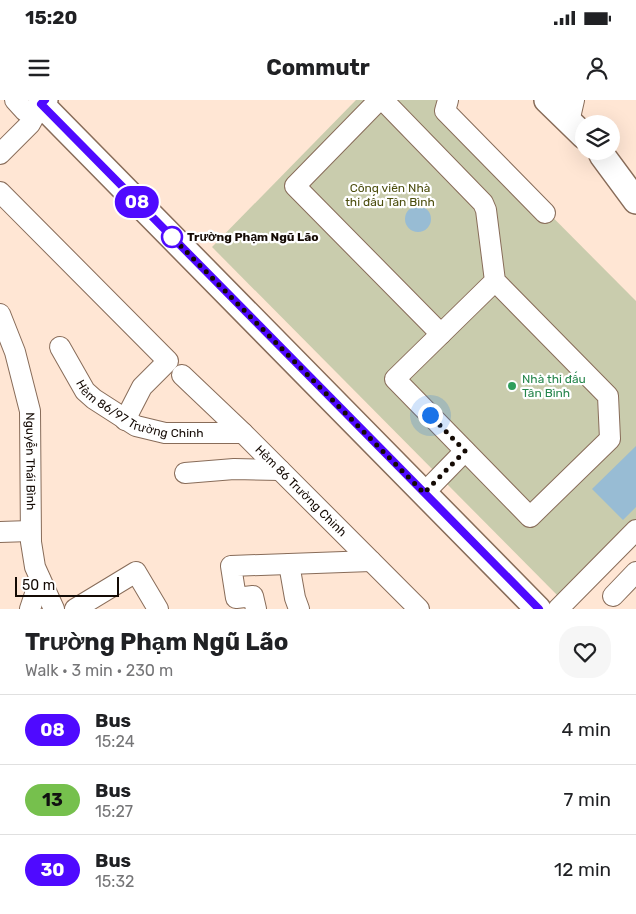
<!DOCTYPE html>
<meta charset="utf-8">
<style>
body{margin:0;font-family:Rubik,sans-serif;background:#f6f6f6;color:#202124;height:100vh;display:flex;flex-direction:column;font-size:19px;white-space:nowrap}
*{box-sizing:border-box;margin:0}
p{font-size:16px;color:#757577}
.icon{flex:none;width:28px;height:28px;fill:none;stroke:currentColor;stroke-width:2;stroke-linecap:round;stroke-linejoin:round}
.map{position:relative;height:509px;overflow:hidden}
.drawer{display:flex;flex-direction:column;background:#fff;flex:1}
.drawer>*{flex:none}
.badge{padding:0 10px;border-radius:16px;font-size:18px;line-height:32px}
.buttons{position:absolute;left:575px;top:15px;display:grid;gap:10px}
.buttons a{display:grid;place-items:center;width:45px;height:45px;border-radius:50%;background:#fff;box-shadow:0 5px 20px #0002;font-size:25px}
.scale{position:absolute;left:15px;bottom:12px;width:104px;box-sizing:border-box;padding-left:5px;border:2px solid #140a04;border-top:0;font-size:14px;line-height:18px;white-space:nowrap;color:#140a04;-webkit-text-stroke:4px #fff;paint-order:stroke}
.you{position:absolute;width:25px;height:25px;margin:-12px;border:4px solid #fff;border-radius:50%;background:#1a73e8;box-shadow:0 0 0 8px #1a73e833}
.map>.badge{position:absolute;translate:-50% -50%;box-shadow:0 0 0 2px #fff}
.round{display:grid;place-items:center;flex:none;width:52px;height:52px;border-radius:20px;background:#f6f6f6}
.headline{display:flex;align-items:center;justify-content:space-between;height:85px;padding:0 25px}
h1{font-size:24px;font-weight:700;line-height:38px}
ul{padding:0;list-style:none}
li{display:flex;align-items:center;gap:15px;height:70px;padding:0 25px;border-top:1px solid #e0e0e0}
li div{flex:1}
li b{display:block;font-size:19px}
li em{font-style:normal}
li .badge{min-width:55px;font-weight:700;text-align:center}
.status{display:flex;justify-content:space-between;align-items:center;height:35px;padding:0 25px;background:#fff;direction:ltr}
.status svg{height:14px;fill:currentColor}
header{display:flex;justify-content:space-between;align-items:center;height:65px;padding:0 25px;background:#fff;font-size:22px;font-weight:700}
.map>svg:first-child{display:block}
.green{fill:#c9ccad}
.water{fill:#98bcd4}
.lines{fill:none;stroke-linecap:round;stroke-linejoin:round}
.minor-casing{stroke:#886c59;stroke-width:22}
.major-casing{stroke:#886c59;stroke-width:28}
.minor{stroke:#fff;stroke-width:20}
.major{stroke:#fff;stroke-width:25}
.line-casing{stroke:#fff;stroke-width:11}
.line{stroke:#4f0aff;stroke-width:8}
.walk{stroke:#140a04;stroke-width:5;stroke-dasharray:0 9}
.stop-dot{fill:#fff;stroke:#4f0aff;stroke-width:2.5}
.leisure-dot{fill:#2e9e5b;stroke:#fff;stroke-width:2}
.labels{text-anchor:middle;stroke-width:4.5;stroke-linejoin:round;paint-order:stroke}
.park-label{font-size:12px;fill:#4c4e0e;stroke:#fff}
.stop-label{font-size:12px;font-weight:bold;fill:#140a04;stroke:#fff;text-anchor:start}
.leisure-label{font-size:12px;fill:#27864d;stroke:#fff;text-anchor:start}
.street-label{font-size:12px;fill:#140a04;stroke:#fff}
</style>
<div class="status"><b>15:20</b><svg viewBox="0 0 49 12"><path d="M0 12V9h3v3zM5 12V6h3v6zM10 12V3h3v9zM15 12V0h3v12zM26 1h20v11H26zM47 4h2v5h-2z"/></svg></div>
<header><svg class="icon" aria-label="menu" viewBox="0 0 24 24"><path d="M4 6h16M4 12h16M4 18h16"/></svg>Commutr<svg class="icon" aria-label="person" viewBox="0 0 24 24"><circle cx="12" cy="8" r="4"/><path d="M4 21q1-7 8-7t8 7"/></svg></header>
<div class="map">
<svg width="636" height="509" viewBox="0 0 636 509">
<rect width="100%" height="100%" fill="#ffe6d4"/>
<path class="green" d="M356,0H436L636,201V428L563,501L212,147Z"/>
<path class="water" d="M405 119a13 13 0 1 1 26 0a13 13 0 1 1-26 0Z
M636,346V407L623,420L592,389Z"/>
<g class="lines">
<g class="minor-casing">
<g id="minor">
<path d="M15,0L25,11"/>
<path d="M379,0L295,86L441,234"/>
<path d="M383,0L483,103L486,110L495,181L608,296L610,339L530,417L395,279L495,181"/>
<path d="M448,0L445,11L545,113"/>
<path d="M569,22L574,0"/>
<path d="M0,54L30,24L41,4"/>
<path d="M0,92L168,261L142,287L125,320"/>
<path id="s1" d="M0,214L15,252L30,311L31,442L35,467L54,509"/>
<path id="s2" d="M60,247L85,291L94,299L136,326L165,333H243"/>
<path id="s3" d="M182,275L243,333L419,509"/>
<path d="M185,373L234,369L280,370"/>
<path d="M424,393L465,351"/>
<path d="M0,432L30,431"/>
<path d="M289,464L295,498L299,509"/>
<path d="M613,496L636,472"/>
<path d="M30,509L40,479"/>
<path d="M75,509L136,472L158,509"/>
<path d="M256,509L253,496L236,498L231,466L371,461"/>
<path d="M558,509L636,430"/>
</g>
</g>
<g class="major-casing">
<path id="major" d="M45,0L41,4L538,509
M547,0L584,36
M602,55L636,101"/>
</g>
<use href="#minor" class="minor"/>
<use href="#major" class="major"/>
</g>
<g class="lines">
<g class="line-casing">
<path id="line" d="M45,0L41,4L539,509"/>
</g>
<use href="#line" class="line"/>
<path class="walk" d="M172,137L167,132L424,393L465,351L430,315"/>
</g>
<circle class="stop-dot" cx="172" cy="137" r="10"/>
<circle class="leisure-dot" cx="512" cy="286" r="5"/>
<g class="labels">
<g class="park-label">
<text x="390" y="92">Công viên Nhà<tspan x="390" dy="14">thi đấu Tân Bình</tspan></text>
</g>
<g class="stop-label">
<text x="187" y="141">Trường Phạm Ngũ Lão</text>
</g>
<g class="leisure-label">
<text x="522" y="283">Nhà thi đấu<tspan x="522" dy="14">Tân Bình</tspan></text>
</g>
<g class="street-label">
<text dy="4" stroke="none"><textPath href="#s2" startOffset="110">Hẻm 86/97 Trường Chinh</textPath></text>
<text dy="4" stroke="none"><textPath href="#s1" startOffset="152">Nguyễn Thái Bình</textPath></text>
<text dy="4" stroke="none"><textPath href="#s3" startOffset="166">Hẻm 86 Trường Chinh</textPath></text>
</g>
</g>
</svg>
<div class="buttons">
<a><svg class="icon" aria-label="layers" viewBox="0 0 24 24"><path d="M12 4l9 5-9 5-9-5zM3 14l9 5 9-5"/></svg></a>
</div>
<div class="scale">50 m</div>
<div class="you" style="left:430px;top:315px"></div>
<b class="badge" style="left:137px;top:102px;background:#4f0aff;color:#fff">08</b>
</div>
<section class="drawer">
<div class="headline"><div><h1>Trường Phạm Ngũ Lão</h1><p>Walk · 3 min · 230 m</p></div><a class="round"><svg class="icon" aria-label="heart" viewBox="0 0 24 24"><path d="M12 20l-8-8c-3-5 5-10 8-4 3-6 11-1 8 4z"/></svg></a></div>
<ul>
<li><span class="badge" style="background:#4f0aff;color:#fff">08</span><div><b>Bus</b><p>15:24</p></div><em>4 min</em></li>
<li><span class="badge" style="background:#76c04d;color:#111">13</span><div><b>Bus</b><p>15:27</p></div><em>7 min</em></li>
<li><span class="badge" style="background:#4f0aff;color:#fff">30</span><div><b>Bus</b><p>15:32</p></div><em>12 min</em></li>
</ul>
</section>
